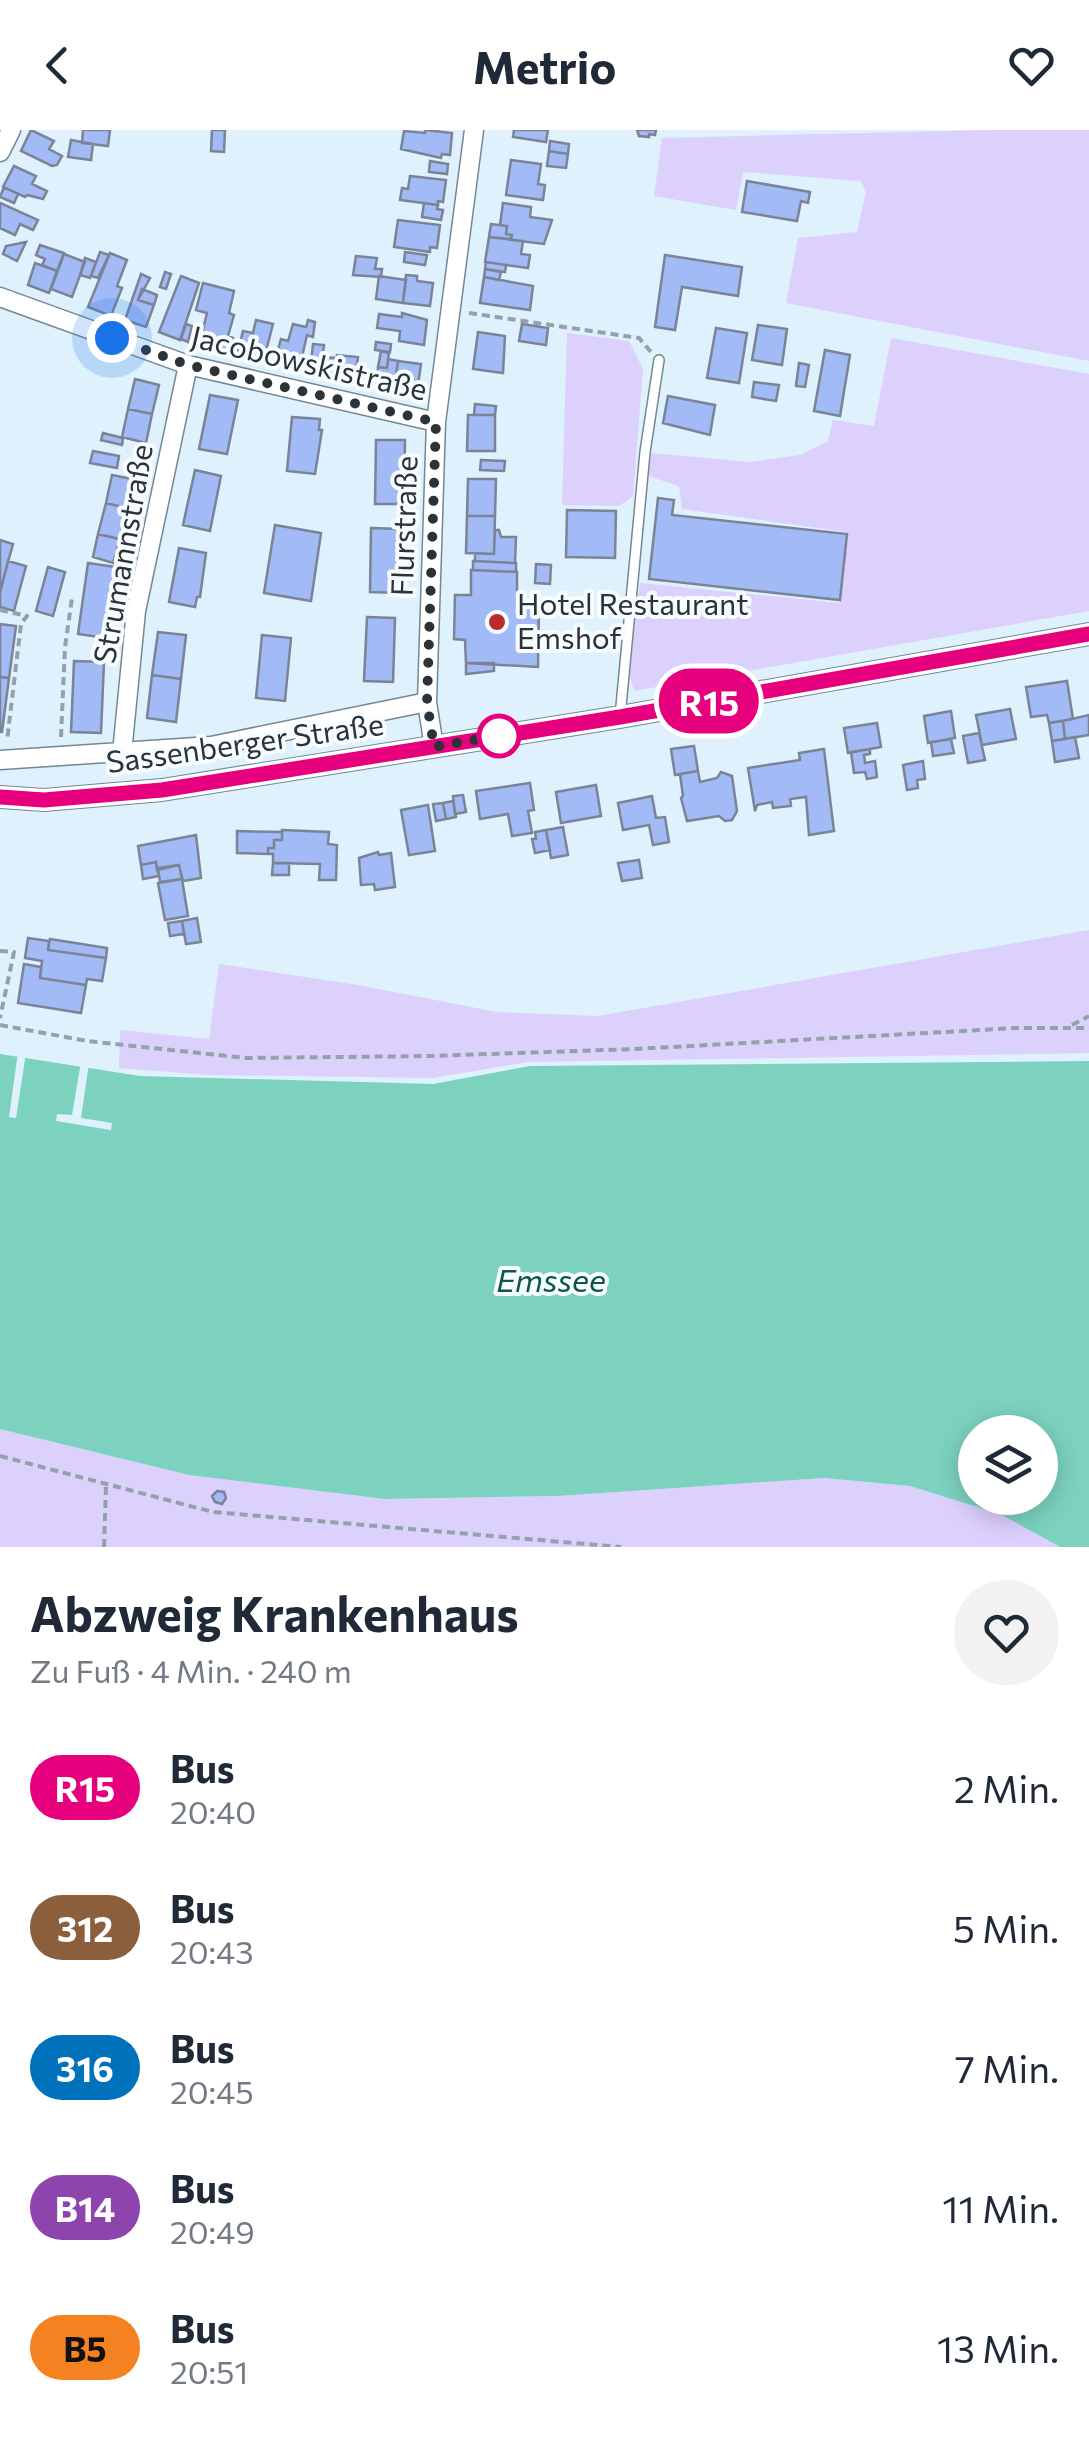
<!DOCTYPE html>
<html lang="de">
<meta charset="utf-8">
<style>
body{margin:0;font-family:Commissioner,sans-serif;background:#f2f2f3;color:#1f2937;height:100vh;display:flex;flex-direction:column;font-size:38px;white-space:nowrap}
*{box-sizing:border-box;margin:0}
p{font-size:32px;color:#747a83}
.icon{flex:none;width:55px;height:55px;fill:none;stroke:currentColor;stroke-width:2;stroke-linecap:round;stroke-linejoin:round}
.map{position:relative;height:1417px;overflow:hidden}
.panel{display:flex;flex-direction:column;background:#fff;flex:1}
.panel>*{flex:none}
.badge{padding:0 20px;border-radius:32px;font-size:35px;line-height:65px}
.controls{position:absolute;left:958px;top:1285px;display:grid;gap:20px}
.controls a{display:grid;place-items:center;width:100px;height:100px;border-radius:50%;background:#fff;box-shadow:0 5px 25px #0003;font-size:50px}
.you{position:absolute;width:50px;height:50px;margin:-25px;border:8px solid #fff;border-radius:50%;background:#1a73e8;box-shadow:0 0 0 15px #1a73e833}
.map>.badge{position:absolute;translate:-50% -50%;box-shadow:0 0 0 5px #fff}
.round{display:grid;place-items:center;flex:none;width:105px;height:105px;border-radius:52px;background:#f2f2f3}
.headline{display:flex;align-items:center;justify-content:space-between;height:170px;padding:0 30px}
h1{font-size:48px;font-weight:700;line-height:75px}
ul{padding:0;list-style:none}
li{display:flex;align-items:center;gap:30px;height:140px;padding:0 30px}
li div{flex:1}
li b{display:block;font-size:38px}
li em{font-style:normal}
li .badge{min-width:110px;font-weight:700;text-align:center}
header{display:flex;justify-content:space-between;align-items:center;height:130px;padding:0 30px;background:#fff;font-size:45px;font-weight:700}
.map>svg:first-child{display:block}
.green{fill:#dcd0fd}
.water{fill:#7cd2bf;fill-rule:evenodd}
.pier{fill:#dff1fc}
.building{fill:#a2baf5;stroke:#7b8396;stroke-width:2.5}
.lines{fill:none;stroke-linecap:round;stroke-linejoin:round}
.service-casing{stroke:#748794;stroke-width:12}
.minor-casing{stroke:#748794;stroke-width:21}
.tertiary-casing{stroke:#748794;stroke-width:24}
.path{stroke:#93a1aa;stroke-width:4;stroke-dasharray:8 5;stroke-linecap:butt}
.service{stroke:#fff;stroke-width:9}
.minor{stroke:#fff;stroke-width:18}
.tertiary{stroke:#fff;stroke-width:20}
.line-casing{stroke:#fff;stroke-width:22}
.line{stroke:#e6007e;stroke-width:15}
.walk{stroke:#2b3339;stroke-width:10;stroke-dasharray:0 18}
.poi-dot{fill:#bb2b2c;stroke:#f7fcff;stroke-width:4}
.stop-dot{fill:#fff;stroke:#e6007e;stroke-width:5}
.labels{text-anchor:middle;stroke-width:8;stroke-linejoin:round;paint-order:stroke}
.street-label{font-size:30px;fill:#2b3339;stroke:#f7fcff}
.poi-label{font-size:30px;fill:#2b3339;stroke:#f7fcff;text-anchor:start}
.water-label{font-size:32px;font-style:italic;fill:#0c564a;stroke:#f7fcff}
</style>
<header><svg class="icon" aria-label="back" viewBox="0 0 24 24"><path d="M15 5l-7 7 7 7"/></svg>Metrio<svg class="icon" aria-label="heart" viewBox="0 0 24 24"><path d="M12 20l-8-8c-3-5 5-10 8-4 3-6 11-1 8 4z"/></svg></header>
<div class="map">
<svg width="1089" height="1417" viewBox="0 0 1089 1417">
<rect width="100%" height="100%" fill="#dff1fc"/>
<path class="green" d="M989,0H1089V231L786,173L798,108L857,102L866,62L861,51L743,42L736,80L654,66L662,8Z
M567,203L629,211L643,239L633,366L619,376L562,375Z
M891,208L1089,244V481L634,561L629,543L640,453L840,473L847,402L682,379L679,356L648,346L651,323L750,332L800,325L828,311L833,290L874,296Z
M1089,800V923L528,932L433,948L208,945L119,938L120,900L209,909L219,834L358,855L497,882L598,886Z
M0,1299L189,1345L385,1369L558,1366L824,1348L910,1356L1000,1384L1060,1417H0Z"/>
<path class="water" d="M0,924L140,946L433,954L530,936L1089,931V1417H1060L1000,1384L910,1356L824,1348L558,1366L385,1369L189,1345L0,1299ZM975,1302H1040V1368H975Z"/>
<path class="pier" d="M18,922L26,923L16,988L9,987Z
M81,932L89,933L81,988L112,993L111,1000L56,991L57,984L72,985Z"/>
<path class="building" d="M31,0L54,11L49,19L62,26L57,35L52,36L21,21Z
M83,0H110L108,16L82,13Z
M212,0H225L224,22L211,21Z
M425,0L452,3L450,25L442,24L441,28L401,19L404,1L425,3Z
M514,0H548L546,12L513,7Z
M637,0H656L655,5L649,4V7L639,6Z
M71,10L93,14L91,30L68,27Z
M550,11L569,14L568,24L549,21Z
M549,21L568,24L566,38L547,36Z
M511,30L541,34L538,54L545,55L543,70L506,65Z
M430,31L448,34L447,44L429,42Z
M14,36L36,46L32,54L47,61L43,69L27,65L25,67L3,57Z
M410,46L446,50L443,72L438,71V75L400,70L402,58L408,59Z
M747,51L810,62L808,73L801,71L797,91L742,82Z
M4,57L18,64L14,73L0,67Z
M0,73L38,90L33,100L20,94L15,105L0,98Z
M424,73L438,75L437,79L443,80L441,90L422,87Z
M503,73L531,77L530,87L552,90L544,114L511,110L512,105L506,104L507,96L500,95Z
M398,90L440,95L437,118L430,117V122L394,117Z
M491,94L507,96L506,104L512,105L511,109L489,107Z
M489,107L523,111L521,124L530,125L528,138L485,132Z
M26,112L17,131L3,124L6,116Z
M40,115L64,123L57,141L42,135L45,129L36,125Z
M100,122L109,125L98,148L91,146Z
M405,122L427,125L425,135L404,132Z
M110,123L127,130L117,156L122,158L111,186L88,177Z
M64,124L85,132L72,167L51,159Z
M665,125L742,137L738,166L682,157L675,200L655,197Z
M356,126L377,128L375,139H382L381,147L353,145Z
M85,128L96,132L90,148L80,145Z
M486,132L506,135L505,142L485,139Z
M35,133L57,141L49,163L28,155Z
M485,139L501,142L499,150L484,147Z
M165,142L171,144L166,159L160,157Z
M141,144L150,148L138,170L154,175L146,197L125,190Z
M406,145L417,146V151L433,153L430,176L403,173Z
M181,146L199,153L180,210L159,202Z
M379,146L406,150L403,173L376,169Z
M484,147L533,156L530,180L480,173Z
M203,153L234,161L229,183L234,185L228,206L233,208L230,223L199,215L207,183L196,180Z
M142,159L157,165L154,175L138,170Z
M402,183L427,190L424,215L399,211L400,201L377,198L379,184L402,187Z
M256,190L273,194L264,229L259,230L237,225L243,201L253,203Z
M308,190L315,192L313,207L307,205L299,240L274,234L281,209L288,211L293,194L306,197Z
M186,194L192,196L188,212L181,209Z
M522,194L548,198L546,215L519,211Z
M758,195L787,199L782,235L752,230Z
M716,198L747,203L739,253L707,248Z
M478,202L505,206L503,243L473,239Z
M376,212L391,214L390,222L375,220Z
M313,214L324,215L321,234L311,232Z
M825,220L850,225L840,286L814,281Z
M381,221L389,223L387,238L378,237Z
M323,223V227L337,228V225L358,227L355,250L320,245Z
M388,229L398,231L395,252L377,249L378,237L387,238Z
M398,231L421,234L418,255L395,252Z
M799,233L809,235L805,257L796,256Z
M135,249L159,255L152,284L128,279Z
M754,252L779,255L776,271L752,267Z
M210,265L238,270L227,324L199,319Z
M668,266L715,275L710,305L663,293Z
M475,274L496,276L495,285H474Z
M128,279L152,284L146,313L122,307Z
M468,285H495V321H467Z
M292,287L320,289L319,300H322L315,344L287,341Z
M103,303L123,308L122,315L101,310Z
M376,310H405L404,374H375Z
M93,321L119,326L117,338L90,333Z
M481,330L505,331L504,341L480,340Z
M195,340L221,346L210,401L183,395Z
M112,345L137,350L130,379L106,373Z
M468,349H496L495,386H467Z
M658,368L674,370L672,385L847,404L840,470L649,449Z
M106,373L130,379L123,410L98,404Z
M567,380L616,381L615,428L566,427Z
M467,386H495L494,424L466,423Z
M275,395L321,403L311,471L264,463Z
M371,398L401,399L399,463L370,462Z
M495,400H499L501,407H516L515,433L475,431V423L494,424Z
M98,404L120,409L113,433L93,427Z
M0,410L13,414L0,461Z
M179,418L206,423L200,467H197L195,477L169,472Z
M8,431L26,436L14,481L0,477V463Z
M473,431L516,433V442L473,440Z
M88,433L116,437L107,508L78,504Z
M536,434L551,435L550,454L535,453Z
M48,437L65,442L53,486L36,481Z
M471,440L517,442V475H539L538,537L466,533L465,510L454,509L455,465H471Z
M367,487L395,488L393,552L364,551Z
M0,494L16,496L9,548L0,547Z
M158,502L186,505L181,549L152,545Z
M262,505L291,508L285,571L256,568Z
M74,531L104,532L101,603L71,602Z
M466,533H494V541L466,544Z
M152,545L181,549L176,592L147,588Z
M0,547L9,548L2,602H0Z
M1067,551L1073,589L1049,593L1047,585L1031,587L1026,557Z
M1010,579L1016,609L982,615L976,585Z
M951,581L955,608L928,613L924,586Z
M1089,585V605L1065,609L1063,591Z
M1063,591L1065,609L1052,611L1049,593Z
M877,593L881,617L848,623L844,598Z
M979,603L985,630L968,633L963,606Z
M1075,607L1079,628L1055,632L1052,611Z
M951,609L954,623L933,626L931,612Z
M694,616L698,641L675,645L671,619Z
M824,619L834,701L809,705L806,667L790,669L791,676L773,678L772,672L757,675L755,681L748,638L800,630L799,623Z
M870,619V624L864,625L865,633L875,631L877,647L867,649L865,642L854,643L851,622Z
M923,631L925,649L917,650L918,658L907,660L903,635Z
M698,641L700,652L717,648L721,642L732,646L737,681L732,690L725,691L719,686L687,691L681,668L683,666L680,644Z
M530,653L534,680L528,681L532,703L512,706L508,684L480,689L476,661Z
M596,655L601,686L561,693L556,662Z
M463,665L466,682L455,684L453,666Z
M652,666L656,688L665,687L669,712L653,715L649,695L623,700L618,673Z
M453,671L456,687L446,689L443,673Z
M443,673L446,689L436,691L433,674Z
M428,675L435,721L409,725L401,680Z
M563,697L568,725L551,728L546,700Z
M282,700L329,702L328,714L337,715L336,750H319L320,734L273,733V724H268V718H274V710H282Z
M546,700L550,720L535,723L532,709H536L535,702Z
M237,701L282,702V710H274V718H268V724L237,723Z
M196,705L201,748L183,751L179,735L157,740L156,732L141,735L138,716Z
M378,722L379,725L391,723L395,757L375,760L374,754L361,755L359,728Z
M639,730L642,748L622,751L618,733Z
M156,732L159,746L143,749L141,735Z
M273,733H289V745H272Z
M179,735L182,749L160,752L158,738Z
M182,749L188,786L165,790L158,753Z
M197,788L201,812L186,814L182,791Z
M182,791L184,804L170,806L168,793Z
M28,808L49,811L48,820L106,828L102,851L87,849L86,855L40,848L42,831L25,828Z
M50,809L107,818L106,828L48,820Z
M24,834L41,837L40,848L86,855L81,883L18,873Z
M217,1361L224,1362L226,1368L222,1374L215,1372L212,1366Z"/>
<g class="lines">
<g class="service-casing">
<path id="service" d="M620,587L645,322L659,230"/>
</g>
<g class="minor-casing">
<path id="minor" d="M0,22L11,0
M0,167L188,235L436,292
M434,617L427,572L436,292L474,0
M122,623L136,481L188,235
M0,630L211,616L427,572"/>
</g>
<g class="tertiary-casing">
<path id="tertiary" d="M0,667L44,670L162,660L620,587L1089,504"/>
</g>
<path class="path" d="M469,183L639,208L651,222
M0,480L27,486L21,494L7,611
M61,607L65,517L72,468
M0,821L14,822L0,888
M0,895L87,911L246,928L431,926L635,919L1017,898H1089
M1072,895L1089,886
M0,1326L213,1382L621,1417
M104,1417L106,1356"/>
<use href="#service" class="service"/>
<use href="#minor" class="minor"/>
<use href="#tertiary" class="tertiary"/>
</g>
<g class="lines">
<g class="line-casing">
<path id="line" d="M0,667L44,670L162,660L620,587L1089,504"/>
</g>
<use href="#line" class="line"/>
<path class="walk" d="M112,208L188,235L436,292L427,572L434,617L502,605L499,606"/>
</g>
<circle class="poi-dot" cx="497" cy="492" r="10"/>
<circle class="stop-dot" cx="499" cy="606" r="20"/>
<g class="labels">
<g class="street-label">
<text transform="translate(309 234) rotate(13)" y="10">Jacobowskistraße</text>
<text transform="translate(405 396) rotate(-88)" y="10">Flurstraße</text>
<text transform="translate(124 424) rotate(-80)" y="10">Strumannstraße</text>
<text transform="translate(245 614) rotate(-8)" y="10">Sassenberger Straße</text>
</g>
<g class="poi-label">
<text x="517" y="485">Hotel Restaurant<tspan x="517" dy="34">Emshof</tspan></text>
</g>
<g class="water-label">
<text x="551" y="1162">Emssee</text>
</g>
</g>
</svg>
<div class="controls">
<a><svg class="icon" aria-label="layers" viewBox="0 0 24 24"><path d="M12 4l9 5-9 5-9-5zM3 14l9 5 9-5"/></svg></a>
</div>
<div class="you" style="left:112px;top:208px"></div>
<b class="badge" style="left:709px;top:571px;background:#e6007e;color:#fff">R15</b>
</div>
<section class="panel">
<div class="headline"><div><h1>Abzweig Krankenhaus</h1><p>Zu Fuß · 4 Min. · 240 m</p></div><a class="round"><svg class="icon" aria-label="heart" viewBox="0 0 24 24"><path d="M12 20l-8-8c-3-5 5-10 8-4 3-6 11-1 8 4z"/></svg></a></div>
<ul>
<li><span class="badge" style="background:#e6007e;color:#fff">R15</span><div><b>Bus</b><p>20:40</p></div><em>2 Min.</em></li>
<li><span class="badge" style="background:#8b5e3c;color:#fff">312</span><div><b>Bus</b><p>20:43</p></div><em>5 Min.</em></li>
<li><span class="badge" style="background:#0072bc;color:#fff">316</span><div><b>Bus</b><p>20:45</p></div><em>7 Min.</em></li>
<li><span class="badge" style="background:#8e44ad;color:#fff">B14</span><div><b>Bus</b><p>20:49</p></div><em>11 Min.</em></li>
<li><span class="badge" style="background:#f58220;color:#111">B5</span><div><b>Bus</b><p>20:51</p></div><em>13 Min.</em></li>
</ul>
</section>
